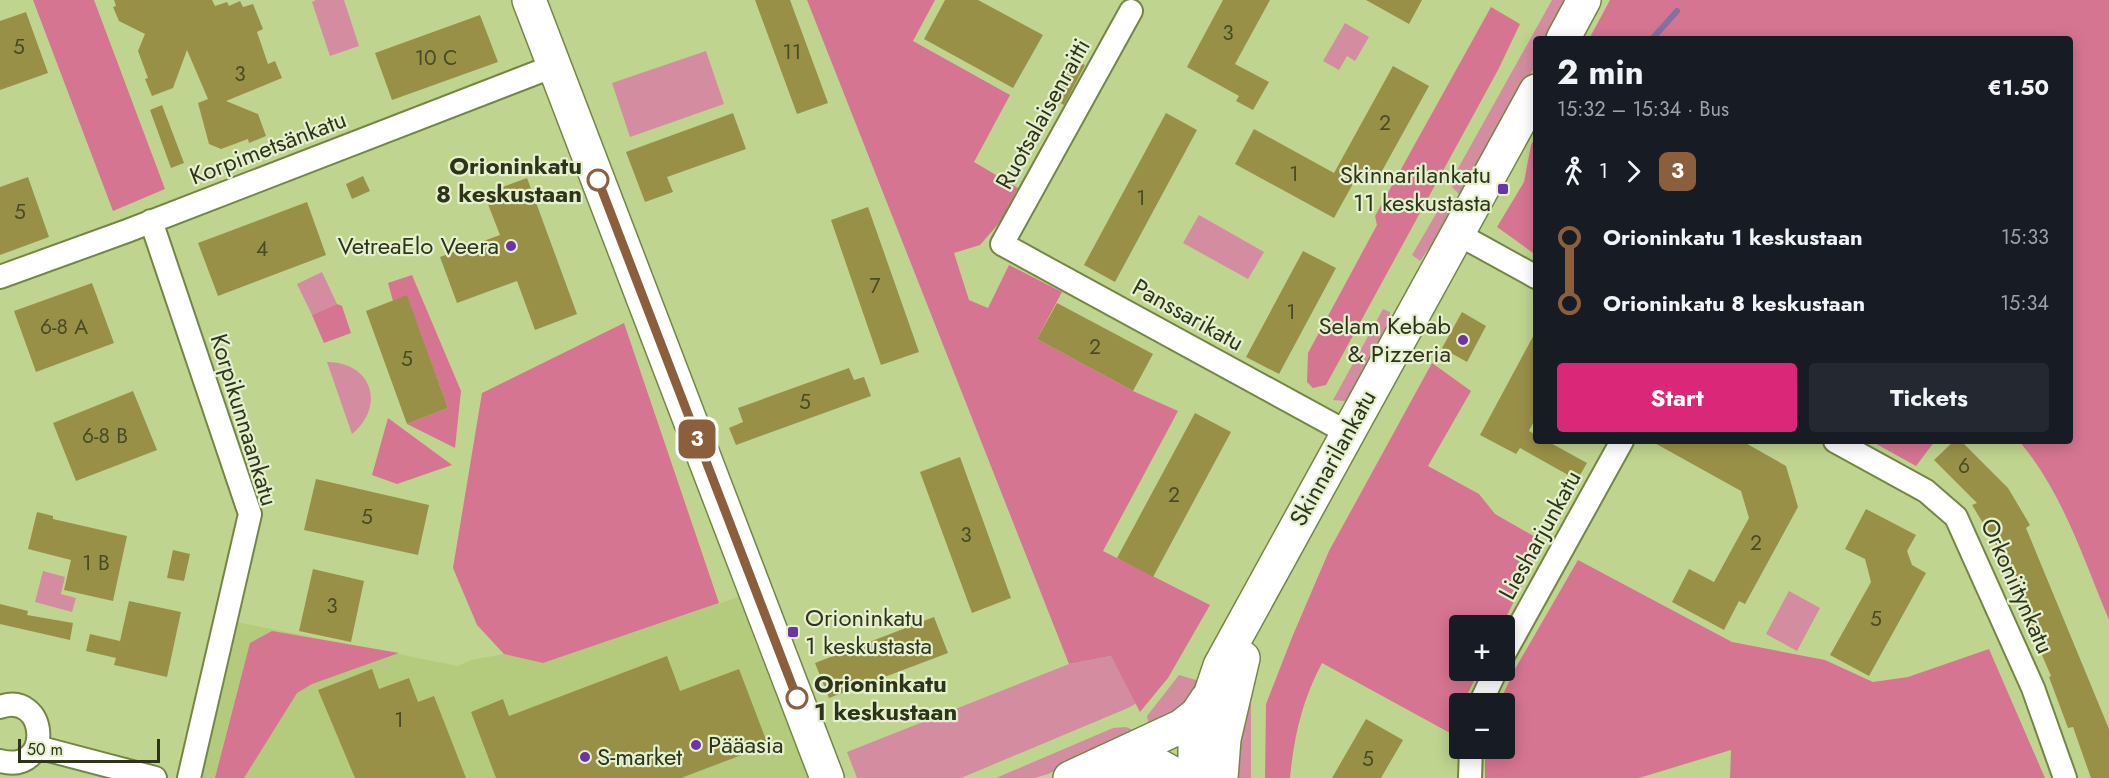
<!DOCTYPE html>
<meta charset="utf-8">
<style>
body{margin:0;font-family:Jost,sans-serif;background:#242831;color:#f1f3f6;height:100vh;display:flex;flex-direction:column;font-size:22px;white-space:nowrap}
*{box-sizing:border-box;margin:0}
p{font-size:20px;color:#9ea1a6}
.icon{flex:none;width:33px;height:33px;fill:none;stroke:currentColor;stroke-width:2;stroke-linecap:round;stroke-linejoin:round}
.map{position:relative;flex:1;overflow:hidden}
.panel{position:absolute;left:1533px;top:36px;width:540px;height:408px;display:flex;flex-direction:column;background:#171b24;border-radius:6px;box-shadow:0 3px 15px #0003}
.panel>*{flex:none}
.badge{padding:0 12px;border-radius:9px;font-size:21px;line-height:39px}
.fabs{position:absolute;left:1449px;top:615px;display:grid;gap:12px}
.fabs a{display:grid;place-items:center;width:66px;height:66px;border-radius:6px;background:#171b24;box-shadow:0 3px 15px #0003;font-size:30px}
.scale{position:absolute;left:18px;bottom:15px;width:142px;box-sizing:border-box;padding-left:6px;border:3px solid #2d3419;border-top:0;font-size:16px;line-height:21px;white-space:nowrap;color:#2d3419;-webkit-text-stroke:4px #e5f0ce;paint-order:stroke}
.map>.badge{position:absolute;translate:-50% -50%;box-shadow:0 0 0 3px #fff}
.legs{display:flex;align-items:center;gap:9px;height:66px;padding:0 24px;font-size:20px}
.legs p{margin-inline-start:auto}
.summary{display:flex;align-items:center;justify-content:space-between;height:102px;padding:0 24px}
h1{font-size:33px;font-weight:700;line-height:45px}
.cta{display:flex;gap:12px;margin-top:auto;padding:12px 24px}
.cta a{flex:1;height:69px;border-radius:6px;background:#db2777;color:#fff;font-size:24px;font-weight:700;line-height:69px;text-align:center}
.cta a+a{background:#242831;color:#f1f3f6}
ul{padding:0 24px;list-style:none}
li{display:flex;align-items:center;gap:21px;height:66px;font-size:22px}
li i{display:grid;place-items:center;width:9px;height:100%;margin:0 8px;background:currentColor}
li i::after{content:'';width:15px;height:15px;margin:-8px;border:4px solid;border-radius:50%;background:#171b24}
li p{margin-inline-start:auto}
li:first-child i{background:linear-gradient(#0000 50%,currentColor 0)}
li:last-child i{background:linear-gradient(currentColor 50%,#0000 0)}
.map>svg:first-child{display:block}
.built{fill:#b4cb7e}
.green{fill:#d48da0}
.forest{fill:#d67592}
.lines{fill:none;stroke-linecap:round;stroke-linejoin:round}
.stream{stroke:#8570a2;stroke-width:6}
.building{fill:#999048}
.street-casing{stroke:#748644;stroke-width:26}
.secondary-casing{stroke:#748644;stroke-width:36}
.street{stroke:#fff;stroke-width:22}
.secondary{stroke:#fff;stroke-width:33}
.line-1-casing{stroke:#fff;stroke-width:14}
.line-1{stroke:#8b5e3c;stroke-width:9}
.stop-1-dot{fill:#fff;stroke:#8b5e3c;stroke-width:3}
.poi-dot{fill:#6d33a9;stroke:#e5f0ce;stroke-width:2}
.labels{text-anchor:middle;stroke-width:4.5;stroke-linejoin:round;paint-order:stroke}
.number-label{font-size:21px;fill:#484b25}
.street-label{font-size:24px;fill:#2d3419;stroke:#e5f0ce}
.stop-label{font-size:24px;font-weight:bold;fill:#2d3419;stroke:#e5f0ce;text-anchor:end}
.poi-label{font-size:24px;fill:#2d3419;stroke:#e5f0ce;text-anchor:end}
</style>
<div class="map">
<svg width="2109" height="778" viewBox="0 0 2109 778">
<rect width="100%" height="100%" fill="#bfd48f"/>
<path class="built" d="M756,591L827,778H189L226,620L458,666L471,660L504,654L543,663Z"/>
<path class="green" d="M316,0H344L359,46L330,56L312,2Z
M1552,0H1571L1550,39H1536V64L1463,198L1452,187L1456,172Z
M1345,23L1369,37L1355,61L1347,56L1339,70L1323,61Z
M706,51L724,104L630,137L612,83Z
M1444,200L1459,206L1420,261L1412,255Z
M1199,215L1264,252L1248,279L1183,243Z
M322,272L337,304L312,315L297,284Z
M1383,309L1390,312L1389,330L1356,393L1345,401L1333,400Z
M327,362C372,362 386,406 352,434Z
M43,571L65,577L61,594L76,598L72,612L35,602Z
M1789,591L1820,608L1797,651L1766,634Z
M1111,656L1137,703L1128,708L961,778H857L847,752L1069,664Z
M1179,675L1206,683L1200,697L1150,732L1147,716Z
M1241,694L1251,697V778H1233Z
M1126,727L1133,730L1134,736L1048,774L1035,778H996L1113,728Z"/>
<path class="forest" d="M33,0H94L165,189L113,211Z
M807,0H935L913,41L1010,95L974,162L1018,188L1000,222L980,245L954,253L969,300L988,308L1009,265L1062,292L1037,339L1133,391L1178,411L1103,551L1210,605L1168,678L1140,712L1111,656L1069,664Z
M1610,0H2109V620C2084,560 2062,491 2019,441H2070V39H1589Z
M1491,7L1520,24L1498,70L1326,385L1313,388L1307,382L1308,353L1377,225L1375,216Z
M1536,136V255L1497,227L1524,182L1531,145Z
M412,275L461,391L455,448L407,424L448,408L407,296L393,301L388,283Z
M337,304L342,306L351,333L324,343L312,315Z
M624,323L719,603L543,663L504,654L477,625L453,568L482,393Z
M1432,363L1471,391L1428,466L1479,494L1495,514L1544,542L1502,625L1460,626V670L1479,671L1463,703L1460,704L1459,712L1450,733L1322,663C1302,701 1294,736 1290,778H1265L1266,704L1293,635L1329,551Z
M388,418L452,465L397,484L372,475Z
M1871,441H1935L1916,466Z
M1578,560L1732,642L1825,660L1873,682L1908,677L1989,649L2045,778H1730L1731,750L1639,778H1485V749L1504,748V704L1499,703L1515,669Z
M272,631L399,653L312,684L297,693L244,778H215L250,643Z"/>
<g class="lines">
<path class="stream" d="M1652,39L1677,11"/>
</g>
<path class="building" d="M114,0H212L215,6L227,2L229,6L240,1L243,7L253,4L263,29L257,32L268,64L275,61L282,78L226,101L258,114L266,136L249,143L248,139L221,149L209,144L198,103L208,99L187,50L173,88L152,96L145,79L148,78L138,51L145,34L119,21L113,7L116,6Z
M755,0H790L828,103L797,114Z
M945,0H978L1043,35L1013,88L924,39Z
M1223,0H1270L1235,64L1269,82L1253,110L1236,101L1239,96L1187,67Z
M1366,0H1422L1409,24Z
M26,12L48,73L0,90V21Z
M480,15L498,62L392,100L375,53Z
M1075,60L1085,65L1064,105L1053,99Z
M1393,66L1429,86L1377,180L1360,171L1334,218L1235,164L1254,129L1334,173Z
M162,105L184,163L171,168L150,110Z
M733,113L746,149L667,177L673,192L645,202L626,152Z
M1166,113L1197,130L1115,282L1084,265Z
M363,176L370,191L352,199L346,184Z
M28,177L49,237L0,255V187Z
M527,178L577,314L535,330L517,281L457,303L440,257L500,235L484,194Z
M307,202L326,255L218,296L198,243Z
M868,207L919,352L881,365L831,220Z
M1303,251L1336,268L1279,374L1246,357Z
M92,283L114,343L36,372L14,311Z
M407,295L448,408L407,424L366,311Z
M1057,303L1153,354L1133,391L1037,339Z
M1462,312L1486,326L1467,362L1442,348Z
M1536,331V417L1529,431L1536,435V441H1547L1587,463L1577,480L1520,448L1516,454L1480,435Z
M849,368L854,380L864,377L871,396L736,445L729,428L743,422L738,408Z
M133,391L157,450L76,481L53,423Z
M1195,413L1231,432L1153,577L1117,558Z
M1651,441H1742L1786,466L1798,507L1745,604L1739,601L1724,630L1672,602L1689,569L1714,582L1749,518L1741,491Z
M1954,441H1961L2008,488L2030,525L2026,528L2109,729V778H2091L2073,727L2068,728L2049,677L2051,676L2001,560L2004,558L1972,505L1977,503L1934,460Z
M960,457L1011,598L972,613L920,472Z
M316,479L429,505L418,555L304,530Z
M1866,509L1916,535L1907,551L1912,565L1926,573L1869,676L1830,655L1871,582L1865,559L1845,549Z
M37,512L53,516V519L127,536L113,601L64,590L71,560L28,549Z
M173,550L190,554L184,581L167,578Z
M313,569L364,581L351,642L299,631Z
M129,601L181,612L167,677L114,665L116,658L86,651L90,634L120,641Z
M0,604L28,611L27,615L73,623L70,640L0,624Z
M934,617L948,653L829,698L815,663Z
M667,656L680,691L739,669L768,745L681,778H496L471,712L503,699L509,716Z
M372,669L379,689L409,678L418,702L434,696L466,778H355L318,690Z
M1366,719L1403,740L1381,778H1332Z"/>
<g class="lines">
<g class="street-casing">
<path id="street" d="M1131,11L1002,244L1348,433
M151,221L250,514L189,778
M1458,234L1536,277
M0,277L127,231L554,66
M1835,441L1926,491L1956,517L2033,688L2065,778
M1504,654L1622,441
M1480,704L1496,670
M0,707C47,690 55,775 0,761
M37,747L155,778
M1470,778L1471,748"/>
</g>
<g class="secondary-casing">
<path id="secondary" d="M529,0L827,778
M1563,39L1584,0
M1108,763L1152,762L1181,778
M1070,778L1182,726L1197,714L1207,699
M1195,778V740L1220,666L1536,91
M1221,778L1224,739L1243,658"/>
</g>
<use href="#street" class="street"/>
<use href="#secondary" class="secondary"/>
</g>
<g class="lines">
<g class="line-1-casing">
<path id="line-1" d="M598,180L797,698"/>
</g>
<use href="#line-1" class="line-1"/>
</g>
<g class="stop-1-dot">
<circle cx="598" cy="180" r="10"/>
<circle cx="797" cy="698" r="10"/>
</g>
<g class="poi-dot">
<rect x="1497" y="183" width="12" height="12" rx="3"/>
<circle cx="511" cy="246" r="6"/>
<circle cx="1463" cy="340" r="6"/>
<rect x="787" y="626" width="12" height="12" rx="3"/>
<circle cx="696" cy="745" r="6"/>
<circle cx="585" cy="757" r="6"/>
</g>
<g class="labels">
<g class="number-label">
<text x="1228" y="40">3</text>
<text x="19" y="54">5</text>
<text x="792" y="59">11</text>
<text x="436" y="65">10 C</text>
<text x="240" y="81">3</text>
<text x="1385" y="130">2</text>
<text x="1294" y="181">1</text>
<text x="1141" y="205">1</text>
<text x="20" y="219">5</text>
<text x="262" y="256">4</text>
<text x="875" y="293">7</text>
<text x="1291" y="319">1</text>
<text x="64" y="334">6-8 A</text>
<text x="1095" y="354">2</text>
<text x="407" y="366">5</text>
<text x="805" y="409">5</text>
<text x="105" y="443">6-8 B</text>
<text x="1964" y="473">6</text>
<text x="1174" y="502">2</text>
<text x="367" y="524">5</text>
<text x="966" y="542">3</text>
<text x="1756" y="550">2</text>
<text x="96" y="570">1 B</text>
<text x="332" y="613">3</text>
<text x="1876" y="626">5</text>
<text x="399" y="727">1</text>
<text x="1368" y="766">5</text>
</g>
<g class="street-label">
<text transform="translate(1043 114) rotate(-61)" y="8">Ruotsalaisenraitti</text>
<text transform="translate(268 148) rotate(-21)" y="8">Korpimetsänkatu</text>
<text transform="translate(1188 315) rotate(29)" y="8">Panssarikatu</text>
<text transform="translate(244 420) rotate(73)" y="8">Korpikunnaankatu</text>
<text transform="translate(1333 458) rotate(-61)" y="8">Skinnarilankatu</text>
<text transform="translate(1540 535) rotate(-61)" y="8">Liesharjunkatu</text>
<text transform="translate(2017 586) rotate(66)" y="8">Orkoniitynkatu</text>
</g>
<g class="stop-label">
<text x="582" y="174">Orioninkatu<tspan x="582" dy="28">8 keskustaan</tspan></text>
<text x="814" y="692" text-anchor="start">Orioninkatu<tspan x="814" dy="28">1 keskustaan</tspan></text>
</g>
<g class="poi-label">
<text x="1491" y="183">Skinnarilankatu<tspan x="1491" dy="28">11 keskustasta</tspan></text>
<text x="499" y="254">VetreaElo Veera</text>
<text x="1451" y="334">Selam Kebab<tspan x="1451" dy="28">&amp; Pizzeria</tspan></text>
<text x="805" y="626" text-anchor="start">Orioninkatu<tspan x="805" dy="28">1 keskustasta</tspan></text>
<text x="708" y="753" text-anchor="start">Pääasia</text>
<text x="597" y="765" text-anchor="start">S-market</text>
</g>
</g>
</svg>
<div class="fabs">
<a>+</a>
<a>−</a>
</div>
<div class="scale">50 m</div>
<b class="badge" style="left:697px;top:439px;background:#8b5e3c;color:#fff">3</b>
<section class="panel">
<div class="summary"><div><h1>2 min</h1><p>15:32 – 15:34 · Bus</p></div><b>€1.50</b></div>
<div class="legs"><svg class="icon" aria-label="walk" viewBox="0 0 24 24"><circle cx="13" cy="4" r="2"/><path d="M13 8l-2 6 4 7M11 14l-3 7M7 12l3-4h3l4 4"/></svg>1<svg class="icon" aria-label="forward" viewBox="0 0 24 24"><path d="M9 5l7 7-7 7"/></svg><b class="badge" style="background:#8b5e3c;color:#fff">3</b></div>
<ul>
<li><i style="color:#8b5e3c"></i><b>Orioninkatu 1 keskustaan</b><p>15:33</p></li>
<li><i style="color:#8b5e3c"></i><b>Orioninkatu 8 keskustaan</b><p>15:34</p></li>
</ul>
<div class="cta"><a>Start</a><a>Tickets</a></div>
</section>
</div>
